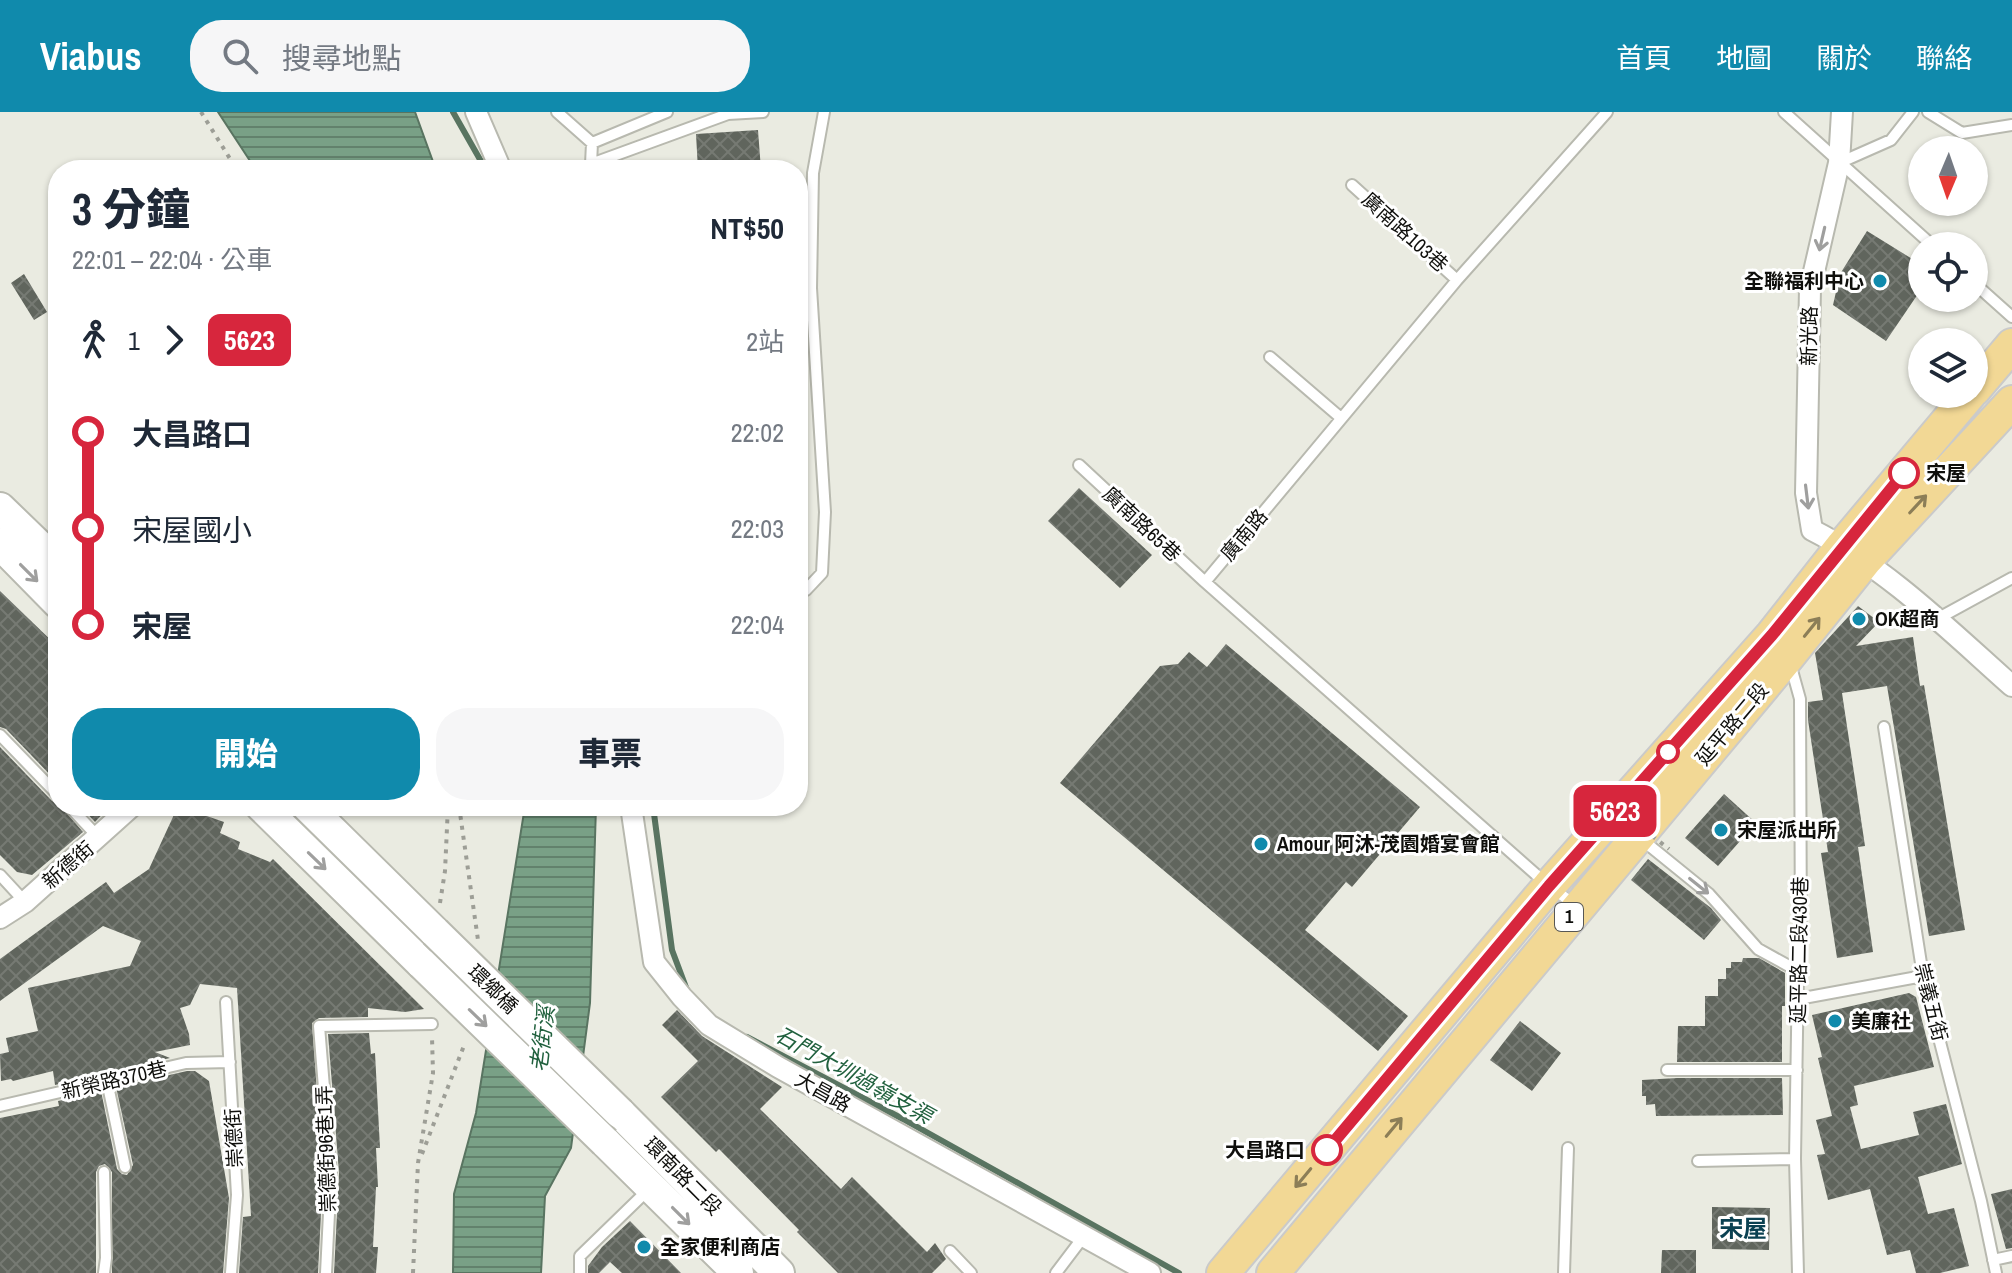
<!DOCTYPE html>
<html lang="zh-TW">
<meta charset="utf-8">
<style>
body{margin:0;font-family:"Archivo Narrow","Noto Sans TC",sans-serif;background:#f6f6f7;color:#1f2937;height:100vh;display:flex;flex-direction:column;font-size:30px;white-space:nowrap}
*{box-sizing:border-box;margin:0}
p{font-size:26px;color:#747a83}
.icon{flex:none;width:44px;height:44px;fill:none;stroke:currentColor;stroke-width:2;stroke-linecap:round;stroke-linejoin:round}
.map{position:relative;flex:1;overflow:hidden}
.side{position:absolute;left:48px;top:48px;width:760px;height:656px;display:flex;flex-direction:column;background:#fff;border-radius:32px;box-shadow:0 2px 6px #0004}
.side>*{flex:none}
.badge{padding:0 16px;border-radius:12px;font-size:28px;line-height:52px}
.needle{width:52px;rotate:182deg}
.controls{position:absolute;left:1908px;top:24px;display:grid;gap:16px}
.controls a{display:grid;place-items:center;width:80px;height:80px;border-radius:50%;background:#fff;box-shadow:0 2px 6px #0004;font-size:40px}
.map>.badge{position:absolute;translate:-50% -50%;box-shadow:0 0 0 4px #fff}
.legs{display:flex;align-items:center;gap:12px;height:88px;padding:0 24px;font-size:26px}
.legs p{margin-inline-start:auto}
.head{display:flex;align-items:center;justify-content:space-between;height:136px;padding:0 24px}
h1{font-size:44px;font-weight:800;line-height:60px}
.button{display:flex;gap:16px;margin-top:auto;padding:16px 24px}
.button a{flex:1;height:92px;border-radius:32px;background:#108aac;color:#fff;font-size:32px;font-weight:800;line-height:92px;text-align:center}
.button a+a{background:#f6f6f7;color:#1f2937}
ul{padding:0 24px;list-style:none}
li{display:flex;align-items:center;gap:28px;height:96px;font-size:30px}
li i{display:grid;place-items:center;width:12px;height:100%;margin:0 10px;background:currentColor}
li i::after{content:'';width:20px;height:20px;margin:-10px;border:6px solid;border-radius:50%;background:#fff}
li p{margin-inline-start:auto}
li:first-child i{background:linear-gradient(#0000 50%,currentColor 0)}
li:last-child i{background:linear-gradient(currentColor 50%,#0000 0)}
header{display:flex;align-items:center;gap:48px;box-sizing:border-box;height:112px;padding:0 40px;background:#108aac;color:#fff}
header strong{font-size:38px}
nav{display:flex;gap:44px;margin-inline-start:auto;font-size:28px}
.search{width:560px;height:72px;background:#f6f6f7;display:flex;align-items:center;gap:20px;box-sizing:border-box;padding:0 28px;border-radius:32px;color:#747a83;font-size:30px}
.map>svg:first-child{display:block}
.water{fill:url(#water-rules);stroke:#597461;stroke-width:2}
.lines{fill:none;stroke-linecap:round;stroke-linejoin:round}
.stream{stroke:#597461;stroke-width:6}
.building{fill:url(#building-cross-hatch)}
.service-casing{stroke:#b8b9af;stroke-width:14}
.minor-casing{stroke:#b8b9af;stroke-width:24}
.secondary-casing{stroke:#b8b9af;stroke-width:34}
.primary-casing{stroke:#cacaca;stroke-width:36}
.path{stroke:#9d9e96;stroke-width:4;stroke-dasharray:4 6;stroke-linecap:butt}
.service{stroke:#fff;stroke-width:10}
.minor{stroke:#fff;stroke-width:20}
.secondary{stroke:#fff;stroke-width:30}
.primary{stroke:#f2d895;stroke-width:32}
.secondary-bridge-casing{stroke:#b8b9af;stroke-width:34;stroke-linecap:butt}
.path-bridge{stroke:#9d9e96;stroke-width:4;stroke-dasharray:4 6;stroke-linecap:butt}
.secondary-bridge{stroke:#fff;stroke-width:30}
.oneway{stroke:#9f9f9e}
.oneway2{stroke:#8c7e57}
.line-1-casing{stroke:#fff;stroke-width:18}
.line-1{stroke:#d7263d;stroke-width:12}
.poi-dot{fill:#108aac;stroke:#fff;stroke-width:3}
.stop-1-dot{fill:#fff;stroke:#d7263d;stroke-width:4}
.labels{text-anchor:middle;stroke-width:6;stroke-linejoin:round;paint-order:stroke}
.shield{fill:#fff;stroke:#575755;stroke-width:2}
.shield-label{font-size:18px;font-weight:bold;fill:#0f0f0c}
.street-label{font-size:20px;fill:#0f0f0c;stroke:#fff}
.poi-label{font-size:20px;font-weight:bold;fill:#0f0f0c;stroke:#fff;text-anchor:start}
.stop-label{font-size:20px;font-weight:bold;fill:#0f0f0c;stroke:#fff;text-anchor:start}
.water-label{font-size:22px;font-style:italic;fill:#21613e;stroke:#fff}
.quarter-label{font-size:24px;font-weight:bold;fill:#0b4152;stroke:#fff}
</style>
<header>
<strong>Viabus</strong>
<div class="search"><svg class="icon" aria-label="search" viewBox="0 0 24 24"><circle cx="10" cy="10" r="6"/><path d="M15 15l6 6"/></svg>搜尋地點</div>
<nav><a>首頁</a><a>地圖</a><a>關於</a><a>聯絡</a></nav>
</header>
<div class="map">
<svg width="2012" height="1161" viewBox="0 0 2012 1161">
<defs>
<pattern id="water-rules" width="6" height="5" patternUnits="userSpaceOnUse" patternTransform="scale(2)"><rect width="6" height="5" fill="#79a086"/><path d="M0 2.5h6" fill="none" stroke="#62816c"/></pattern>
<pattern id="building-cross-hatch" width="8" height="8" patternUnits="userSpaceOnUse" patternTransform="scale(2)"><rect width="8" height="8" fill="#60655d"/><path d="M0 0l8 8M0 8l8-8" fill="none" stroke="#767a73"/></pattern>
</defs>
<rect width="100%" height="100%" fill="#eaebe1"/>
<path class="water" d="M218,0H415L436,58H256Z
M525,694H596L590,891L571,1036L545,1084L541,1161H453L454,1082L476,1001Z"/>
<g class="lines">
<path class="stream" d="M453,0L486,58
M653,694L672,838L687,878
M747,925L903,1007L1179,1161"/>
</g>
<path class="building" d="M758,18L761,58H698L696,22Z
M1867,119L1922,153V176L1886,229L1833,193L1840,162Z
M24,162L47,200L34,208L11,171Z
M1079,376L1152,443L1120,476L1048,409Z
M0,479L58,535V671L6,617L0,615Z
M1858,494L1879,510L1856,534L1913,525L1920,574L1924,573L1965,818L1929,824L1887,574L1842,581L1865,734L1858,735L1873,840L1837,846L1821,741L1828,740L1808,608V590L1823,588L1815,541Z
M1226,532L1420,695L1352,775L1346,770L1305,818L1408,904L1378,939L1060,671L1160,554L1178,552L1189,540L1207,555Z
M0,635L52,689L61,694L83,720L32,763L17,760L0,743Z
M1724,682L1756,711L1718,754L1685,726Z
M80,694H110L95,710Z
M178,694L224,710L220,721L240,730L238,737L270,750L273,747L424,897L405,900L368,896V905L319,906L312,911L323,1062L318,1161H239L243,1105L251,1104L237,876L200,872L190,893L180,896L189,922L190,933L155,940L170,946L55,973L53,959L13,969L11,967L1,969L0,942L9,940L6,926L38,919L28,876L130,854L141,829L103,814L0,889V847L106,770L114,781L149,757Z
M1648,747L1711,796L1721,808L1704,828L1631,768Z
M1743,846H1759L1785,861V894H1782V950H1677L1678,914H1705V884H1718V867H1726V856H1731V850H1742Z
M1909,881L1916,885L1934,955L1854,974L1858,993L1850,995L1861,1037L1919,1023L1913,1000L1946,992L1962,1052L1918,1065L1928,1102L1954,1096L1969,1154L1940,1161H1916L1910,1138L1887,1143L1870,1077L1828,1088L1817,1043L1825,1042L1816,1008L1832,1004L1818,946L1822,945L1812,903Z
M677,898L702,924L782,975L760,997L841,1077L852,1065L927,1140L935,1131L946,1147L932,1161H838L797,1120L799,1118L719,1037L716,1040L661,985L698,949L662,913Z
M1520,909L1561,941L1532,979L1490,948Z
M369,921L371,942L375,941L380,1036H376L378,1075H376L373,1135H378L376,1161H334L339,1061L328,922Z
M187,959H195L209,969L229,1086L223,1161H112V1060L105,1052L99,1054L96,1060V1161H0V1006L59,994L58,989L101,979L117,1057L122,1062L127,1063L133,1053L116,975Z
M1677,966H1782L1783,1003L1656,1004L1655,992L1646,993V984H1642V968Z
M2012,1077V1136L2006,1137L1991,1082Z
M1712,1095L1770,1096L1769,1138L1712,1137Z
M630,1109L681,1161H622L610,1150L599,1161H588V1154L602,1135Z
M1662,1138H1696V1161H1661Z"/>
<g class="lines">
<g class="service-casing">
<path id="service" d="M557,0L592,31
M1784,0L1933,134
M1928,0L1962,21L2012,13
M592,31L667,0
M1839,51L1891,28L1913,0
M591,52L728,2L763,0
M579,58L591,52L592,31
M1352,73L1457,168
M1974,171L2012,205
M1270,245L1341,306
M1079,353L1205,470L1549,774L1574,792
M1205,470L1457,168L1607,0
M798,481L806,478L822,461L825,400L811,176L813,61L824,0
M1937,507L2012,466
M1790,551L1800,587L1801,837L1798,859L1795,1047L1798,1161
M1884,615L1923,864L1981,1089L1996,1161
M0,623L58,683
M69,694L99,726
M1640,726L1709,782L1758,837L1798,859
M0,763L25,790
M1798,887L1923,864
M226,890L237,1083L231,1161
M1667,958H1797
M107,969L125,1055
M0,994L186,951L230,950
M1698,1049L1795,1047
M950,1139L971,1161
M1993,1148L2012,1144
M104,1161L106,1146L104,1060
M326,1161L331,1062L319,914L432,912
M580,1161V1144L649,1077
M1056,1161L1084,1124
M1564,1161L1568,1036"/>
</g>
<g class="minor-casing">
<path id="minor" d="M476,0L501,58
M1842,0L1839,51L1810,177L1806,381L1812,418C1887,456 1950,519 2012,574
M631,694L654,850L682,885L709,913L778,955L1150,1161
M0,806L25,790L132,694"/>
</g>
<g class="secondary-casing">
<path id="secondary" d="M0,396L58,452
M0,432L58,491
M261,694L422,852
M307,694L435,820
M620,1001L779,1161
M605,1030L738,1161"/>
</g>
<g class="primary-casing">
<path id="primary" d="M1974,278L2012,233
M1223,1161L1549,774L1772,523L1843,433L1970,282
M1273,1161L1788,545L1865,449L2012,290"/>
</g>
<path class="path" d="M201,0L237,58
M459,694L478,828
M440,791L445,759L448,694
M422,1042L465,931
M413,1161L418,1051L433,961L432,925"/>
<use href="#service" class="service"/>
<use href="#minor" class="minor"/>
<use href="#secondary" class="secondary"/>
<use href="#primary" class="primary"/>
<g class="secondary-bridge-casing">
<path id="secondary-bridge" d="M435,820L620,1001
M422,852L605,1030"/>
</g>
<path class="path-bridge" d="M1605,687L1669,737"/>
<use href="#secondary-bridge" class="secondary-bridge"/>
</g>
<defs><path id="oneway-shaft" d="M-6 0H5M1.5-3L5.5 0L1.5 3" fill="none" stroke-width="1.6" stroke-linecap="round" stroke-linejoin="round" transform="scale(2)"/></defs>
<g class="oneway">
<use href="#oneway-shaft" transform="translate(1822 127) rotate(103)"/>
<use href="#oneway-shaft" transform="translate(1807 385) rotate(83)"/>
<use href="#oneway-shaft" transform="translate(29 461) rotate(45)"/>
<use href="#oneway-shaft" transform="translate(317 749) rotate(44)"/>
<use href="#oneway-shaft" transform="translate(1699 774) rotate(39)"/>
<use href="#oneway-shaft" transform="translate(478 906) rotate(44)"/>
<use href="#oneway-shaft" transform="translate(681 1104) rotate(45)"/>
</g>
<g class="oneway2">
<use href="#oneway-shaft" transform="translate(1918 392) rotate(-47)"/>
<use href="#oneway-shaft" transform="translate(1812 515) rotate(-51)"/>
<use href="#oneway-shaft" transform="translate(1394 1015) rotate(-50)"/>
<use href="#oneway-shaft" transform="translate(1303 1066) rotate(130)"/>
</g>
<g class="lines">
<g class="line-1-casing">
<path id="line-1" d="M1327,1038L1549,774L1772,523L1904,361"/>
</g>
<use href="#line-1" class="line-1"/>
</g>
<g class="poi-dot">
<circle cx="1880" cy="169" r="8"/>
<circle cx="1859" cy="507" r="8"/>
<circle cx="1721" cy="718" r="8"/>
<circle cx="1261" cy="732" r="8"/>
<circle cx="1835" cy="909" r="8"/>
<circle cx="644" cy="1135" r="8"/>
</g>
<g class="stop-1-dot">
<circle cx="1904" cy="361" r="14"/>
<circle cx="1668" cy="640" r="10"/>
<circle cx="1327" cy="1038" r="14"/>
</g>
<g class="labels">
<rect class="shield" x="1555" y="791" width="28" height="28" rx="6"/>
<g class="shield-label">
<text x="1569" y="811">1</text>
</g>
<g class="street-label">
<text transform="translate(1405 120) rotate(42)" y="7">廣南路103巷</text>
<text transform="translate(1809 224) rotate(-89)" y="7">新光路</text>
<text transform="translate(1142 412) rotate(43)" y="7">廣南路65巷</text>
<text transform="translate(1244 423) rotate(-50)" y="7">廣南路</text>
<text transform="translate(1732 612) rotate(-50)" y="7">延平路二段</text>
<text transform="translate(68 753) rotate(-41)" y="7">新德街</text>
<text transform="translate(1799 838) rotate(-89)" y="7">延平路二段430巷</text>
<text transform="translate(493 877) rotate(44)" y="7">環鄉橋</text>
<text transform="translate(1931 890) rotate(76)" y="7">崇義五街</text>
<text transform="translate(114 968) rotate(-13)" y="7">新榮路370巷</text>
<text transform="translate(823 980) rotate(29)" y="7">大昌路</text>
<text transform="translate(234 1026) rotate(-93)" y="7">崇德街</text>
<text transform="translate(326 1037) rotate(-92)" y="7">崇德街96巷1弄</text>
<text transform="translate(683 1064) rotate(45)" y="7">環南路二段</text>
</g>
<g class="poi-label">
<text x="1864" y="176" text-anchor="end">全聯福利中心</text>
<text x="1875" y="514">OK超商</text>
<text x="1737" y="725">宋屋派出所</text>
<text x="1277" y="739">Amour 阿沐-茂園婚宴會館</text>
<text x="1851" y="916">美廉社</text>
<text x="660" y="1142">全家便利商店</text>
</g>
<g class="stop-label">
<text x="1926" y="368">宋屋</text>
<text x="1305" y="1045" text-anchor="end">大昌路口</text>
</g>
<g class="water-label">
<text transform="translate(542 927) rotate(-83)" y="8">老街溪</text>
<text transform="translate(854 963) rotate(29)" y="8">石門大圳過嶺支渠</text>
</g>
<g class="quarter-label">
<text x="1743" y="1125">宋屋</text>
</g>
</g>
</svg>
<div class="controls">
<a><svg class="needle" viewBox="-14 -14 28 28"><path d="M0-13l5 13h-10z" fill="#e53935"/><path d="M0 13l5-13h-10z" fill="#747a83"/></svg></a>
<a><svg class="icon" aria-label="locate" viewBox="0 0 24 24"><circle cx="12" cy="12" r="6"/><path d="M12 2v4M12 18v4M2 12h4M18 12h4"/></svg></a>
<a><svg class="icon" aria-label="layers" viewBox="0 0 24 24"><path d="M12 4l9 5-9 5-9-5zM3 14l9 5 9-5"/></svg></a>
</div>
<b class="badge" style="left:1615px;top:699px;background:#d7263d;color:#fff">5623</b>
<section class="side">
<div class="head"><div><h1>3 分鐘</h1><p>22:01 – 22:04 · 公車</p></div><b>NT$50</b></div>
<div class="legs"><svg class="icon" aria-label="walk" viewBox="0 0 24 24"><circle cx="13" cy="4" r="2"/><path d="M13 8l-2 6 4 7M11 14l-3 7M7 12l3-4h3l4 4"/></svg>1<svg class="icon" aria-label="forward" viewBox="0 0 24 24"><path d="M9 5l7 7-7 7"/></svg><b class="badge" style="background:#d7263d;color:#fff">5623</b><p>2站</p></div>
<ul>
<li><i style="color:#d7263d"></i><b>大昌路口</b><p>22:02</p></li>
<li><i style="color:#d7263d"></i><span>宋屋國小</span><p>22:03</p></li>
<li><i style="color:#d7263d"></i><b>宋屋</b><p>22:04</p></li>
</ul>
<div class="button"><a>開始</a><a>車票</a></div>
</section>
</div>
